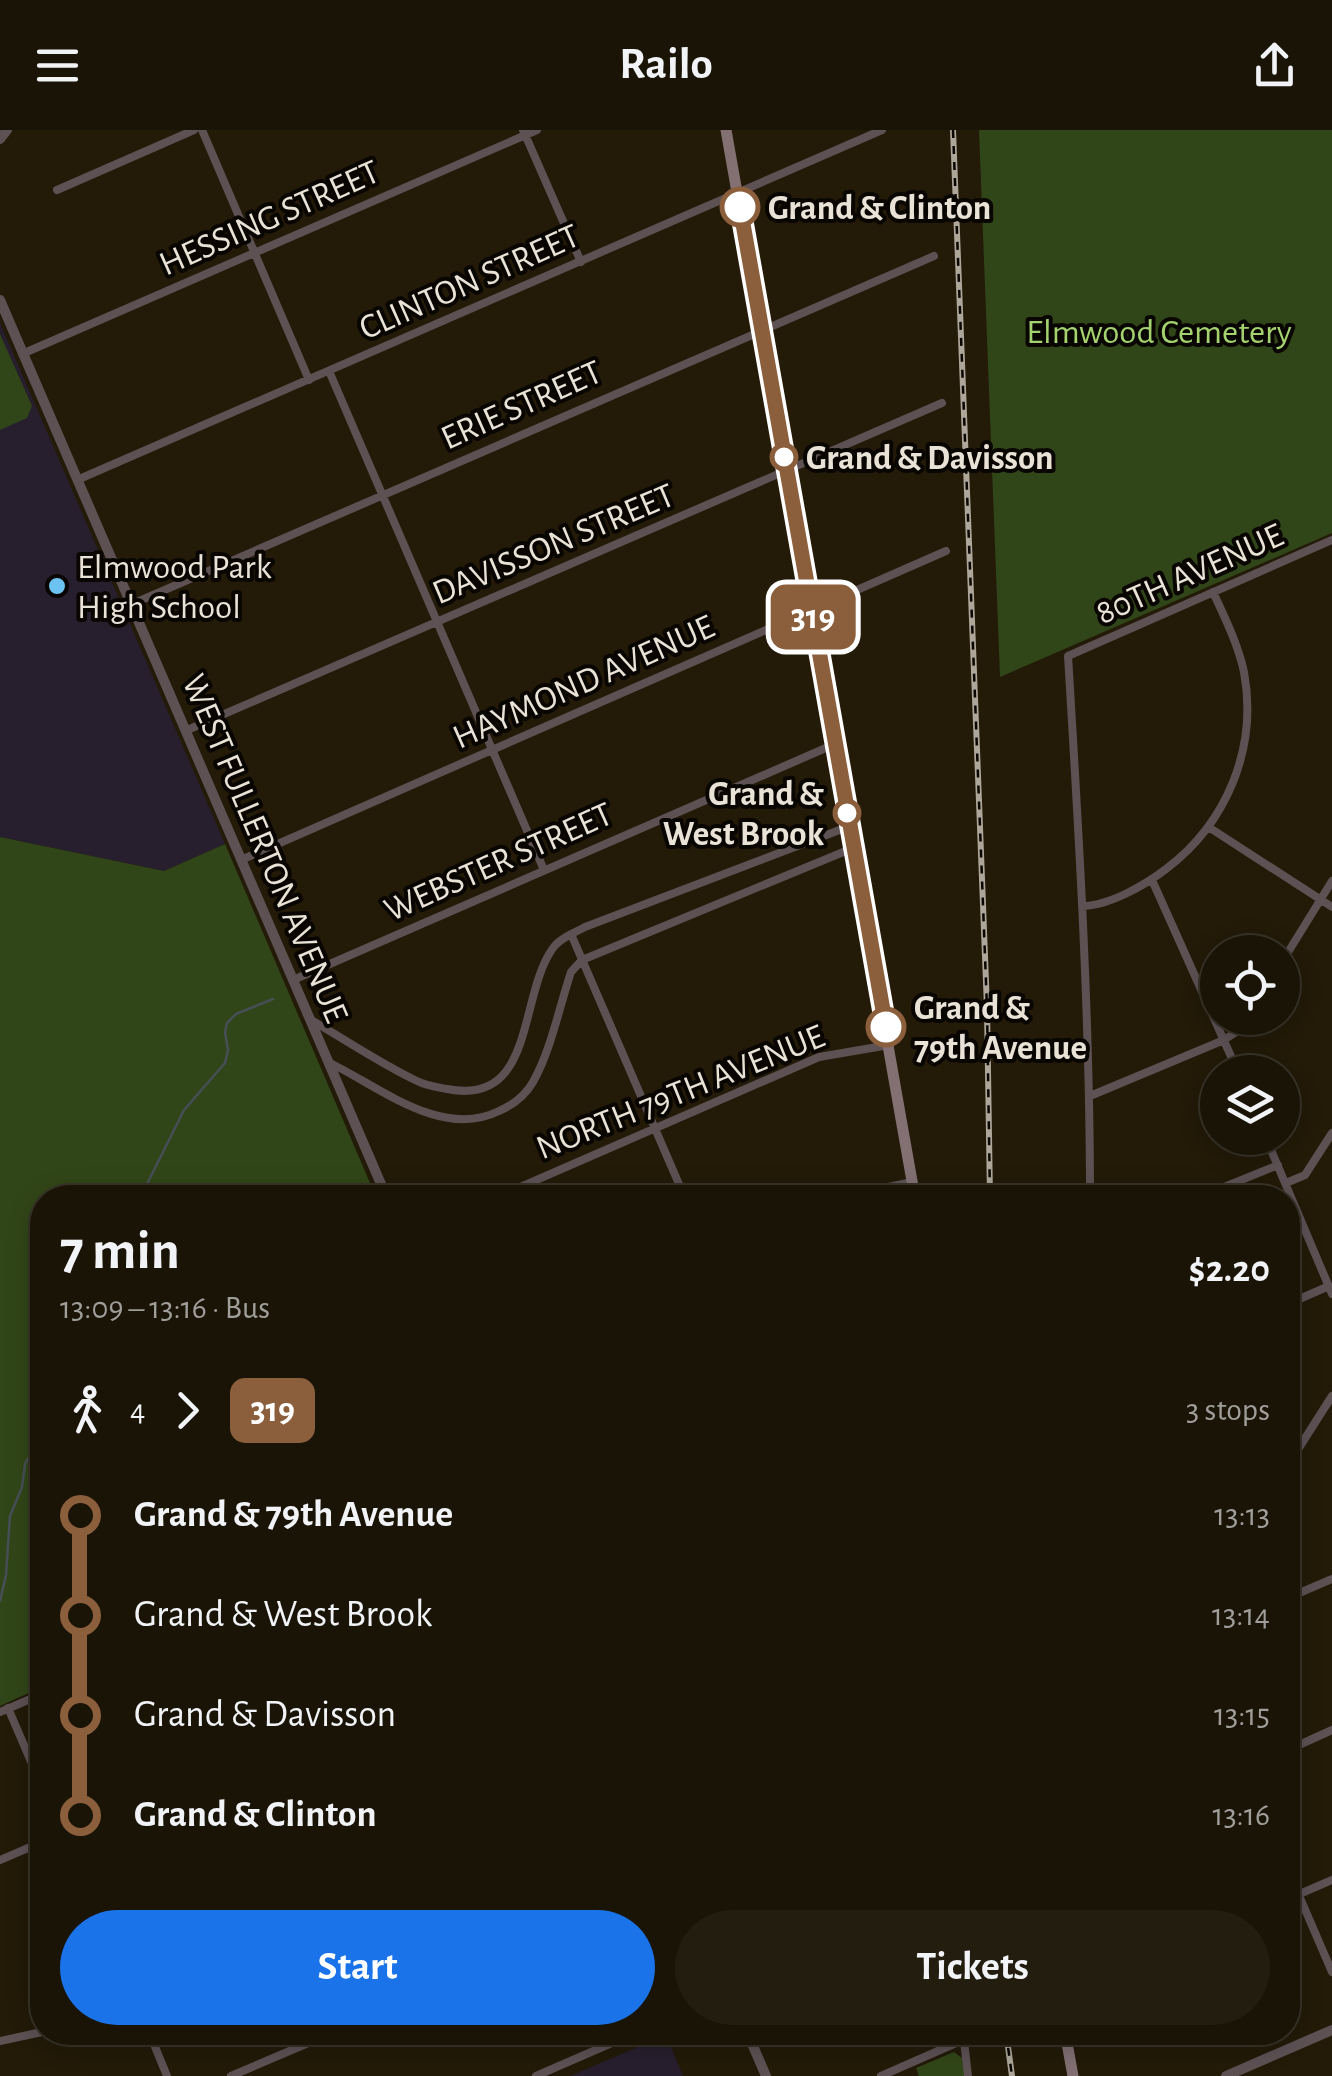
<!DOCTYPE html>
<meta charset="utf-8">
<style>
body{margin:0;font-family:"Alegreya Sans",sans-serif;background:#231d10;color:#f1f3f6;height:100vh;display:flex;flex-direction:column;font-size:38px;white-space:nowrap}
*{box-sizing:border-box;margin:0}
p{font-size:32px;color:#9f9e9b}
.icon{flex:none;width:55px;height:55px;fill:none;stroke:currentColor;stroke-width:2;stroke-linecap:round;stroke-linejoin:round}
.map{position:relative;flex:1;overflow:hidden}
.panel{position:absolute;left:30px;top:1055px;width:1270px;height:860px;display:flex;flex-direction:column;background:#1a1406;border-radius:40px;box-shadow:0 5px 25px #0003,0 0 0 2px #383328}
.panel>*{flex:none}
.badge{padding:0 20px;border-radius:15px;font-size:35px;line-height:65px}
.buttons{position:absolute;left:1200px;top:805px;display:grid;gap:20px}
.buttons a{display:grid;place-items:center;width:100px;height:100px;border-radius:50%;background:#1a1406;box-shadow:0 5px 25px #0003,0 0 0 2px #383328;font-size:50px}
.map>.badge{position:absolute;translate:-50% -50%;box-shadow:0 0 0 5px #fff}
.legs{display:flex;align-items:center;gap:15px;height:110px;padding:0 30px;font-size:32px}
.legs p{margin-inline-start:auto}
.headline{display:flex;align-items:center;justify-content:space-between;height:170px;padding:0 30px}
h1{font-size:55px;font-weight:600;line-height:75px}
.primary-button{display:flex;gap:20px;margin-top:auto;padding:20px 30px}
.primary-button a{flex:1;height:115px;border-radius:60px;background:#1a73e8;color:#fff;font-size:40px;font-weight:600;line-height:115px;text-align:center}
.primary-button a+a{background:#231d10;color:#f1f3f6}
ul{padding:0 30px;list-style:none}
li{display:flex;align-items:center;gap:35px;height:100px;font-size:38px}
li i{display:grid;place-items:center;width:15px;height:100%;margin:0 12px;background:currentColor}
li i::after{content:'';width:25px;height:25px;margin:-12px;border:8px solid;border-radius:50%;background:#1a1406}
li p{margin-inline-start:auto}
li:first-child i{background:linear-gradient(#0000 50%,currentColor 0)}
li:last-child i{background:linear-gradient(currentColor 50%,#0000 0)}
header{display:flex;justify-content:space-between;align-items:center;height:130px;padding:0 30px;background:#1a1406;font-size:45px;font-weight:600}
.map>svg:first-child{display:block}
.education{fill:#271f2e}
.green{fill:#314618}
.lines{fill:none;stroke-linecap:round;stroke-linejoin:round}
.stream{stroke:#464f56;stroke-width:2.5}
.minor{stroke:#5d5154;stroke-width:8}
.tertiary{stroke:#5d5154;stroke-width:10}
.secondary{stroke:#827073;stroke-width:11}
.rail-casing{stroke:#ada699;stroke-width:6}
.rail{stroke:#090602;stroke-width:2.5;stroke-dasharray:8;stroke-linecap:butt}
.line-1-casing{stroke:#fff;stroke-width:22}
.line-1{stroke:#8b5e3c;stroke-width:15}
.stop-1-dot{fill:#fff;stroke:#8b5e3c;stroke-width:5}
.poi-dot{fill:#6cc3f2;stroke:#090602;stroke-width:4}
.labels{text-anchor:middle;stroke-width:8;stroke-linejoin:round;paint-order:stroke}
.stop-label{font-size:35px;font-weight:bold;fill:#e9e2d7;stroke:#090602;text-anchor:start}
.street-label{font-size:35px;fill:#e9e2d7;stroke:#090602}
.park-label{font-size:35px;fill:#a3d26e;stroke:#090602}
.poi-label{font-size:35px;fill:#e9e2d7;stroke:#090602;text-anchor:start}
</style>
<header><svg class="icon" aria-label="menu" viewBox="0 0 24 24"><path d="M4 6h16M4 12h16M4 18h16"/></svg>Railo<svg class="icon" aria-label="share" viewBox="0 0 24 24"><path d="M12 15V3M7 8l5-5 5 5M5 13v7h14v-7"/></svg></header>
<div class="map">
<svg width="1332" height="1946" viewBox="0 0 1332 1946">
<rect width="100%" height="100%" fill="#231a08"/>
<path class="education" d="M0,193L225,714L164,741L0,707Z
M666,1905L683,1946H570Z"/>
<path class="green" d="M979,0H1332V403L1000,547Z
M0,204L32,276L27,288L0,300Z
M0,707L164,741L225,714L376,1067L42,1068V1557L0,1576Z
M954,1922L962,1928L965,1946H919L916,1938Z"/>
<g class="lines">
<path class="stream" d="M140,1068L184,980L225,933L228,920L225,902L227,893L236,884L273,869
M0,1471L6,1445L10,1386L22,1357L25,1334L33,1320L42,1283"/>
<path class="minor" d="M202,0L309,250
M523,0L581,132
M57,60L194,0
M22,224L537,0
M329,241L544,740
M77,350L882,0
M130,475L934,126
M185,601L942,273
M1210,698L1332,777
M241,730L946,421
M1152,750L1238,942
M1082,776C1109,776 1145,755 1166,739C1227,693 1258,618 1244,542C1238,514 1225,488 1213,462
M571,804L685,1068
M1282,832L1332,751
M293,850L835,614
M311,890C346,910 381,934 417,951C427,956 437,957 447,959C536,977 518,866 553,818C560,808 574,803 585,797L850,696
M328,932C377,955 441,1010 499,981C513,975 525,966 533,952C551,920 559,878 571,842L582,830L853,718
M1090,966L1224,910L1239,900L1247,888
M1266,1008L1332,1164
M1286,1053L1305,1045L1332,1003
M495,1068L819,927L889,915
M837,1068L912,1052
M1090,1068C1090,887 1079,706 1068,526L1332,410
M1197,1068L1278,1035
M1288,1174L1329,1156
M1288,1335L1332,1266
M1288,1457L1292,1489L1288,1514
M1290,1467L1332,1449
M8,1578L42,1657
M0,1582L42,1564
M1288,1620L1332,1600
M0,1730L42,1712
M1288,1740L1332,1842
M1288,1769L1332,1750
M149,1902L167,1946
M963,1902L968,1946
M0,1911L42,1902
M231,1946L334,1902
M536,1946L637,1902
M881,1946L963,1910"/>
<path class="tertiary" d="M0,9L7,0
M0,170L387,1068
M747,1902L766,1946
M1226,1946L1332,1900"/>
<path class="secondary" d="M726,0L915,1068
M1065,1902L1073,1946"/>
<g class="rail-casing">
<path id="rail" d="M953,0L987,878L990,1068
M1006,1902L1012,1946"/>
</g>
<use href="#rail" class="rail"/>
</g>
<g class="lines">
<g class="line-1-casing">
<path id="line-1" d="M740,77L886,897"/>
</g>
<use href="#line-1" class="line-1"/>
</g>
<g class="stop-1-dot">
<circle cx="740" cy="77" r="18"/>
<circle cx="784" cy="327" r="12"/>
<circle cx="847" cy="683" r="12"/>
<circle cx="886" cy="897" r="18"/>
</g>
<circle class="poi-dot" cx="57" cy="456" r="10"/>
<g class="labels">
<g class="stop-label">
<text x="768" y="89">Grand &amp; Clinton</text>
<text x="806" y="339">Grand &amp; Davisson</text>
<text x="824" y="675" text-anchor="end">Grand &amp;<tspan x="824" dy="40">West Brook</tspan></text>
<text x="914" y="889">Grand &amp;<tspan x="914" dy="40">79th Avenue</tspan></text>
</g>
<g class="street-label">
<text transform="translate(269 87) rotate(-24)" y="12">HESSING STREET</text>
<text transform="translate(469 151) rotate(-24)" y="12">CLINTON STREET</text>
<text transform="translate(521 274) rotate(-24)" y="12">ERIE STREET</text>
<text transform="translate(553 413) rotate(-23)" y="12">DAVISSON STREET</text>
<text transform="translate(1189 443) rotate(-24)" y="12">80TH AVENUE</text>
<text transform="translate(583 551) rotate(-24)" y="12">HAYMOND AVENUE</text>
<text transform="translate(266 718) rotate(67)" y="12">WEST FULLERTON AVENUE</text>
<text transform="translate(498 731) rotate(-24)" y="12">WEBSTER STREET</text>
<text transform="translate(680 961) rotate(-22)" y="12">NORTH 79TH AVENUE</text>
</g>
<g class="park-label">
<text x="1159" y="213">Elmwood Cemetery</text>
</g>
<g class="poi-label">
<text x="77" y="448">Elmwood Park<tspan x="77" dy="40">High School</tspan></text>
</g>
</g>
</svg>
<div class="buttons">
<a><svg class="icon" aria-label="locate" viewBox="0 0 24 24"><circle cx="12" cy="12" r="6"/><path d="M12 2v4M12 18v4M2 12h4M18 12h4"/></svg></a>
<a><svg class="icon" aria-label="layers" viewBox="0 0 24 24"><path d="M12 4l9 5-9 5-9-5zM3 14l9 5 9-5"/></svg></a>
</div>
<b class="badge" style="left:813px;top:487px;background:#8b5e3c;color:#fff">319</b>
<section class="panel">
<div class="headline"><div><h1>7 min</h1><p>13:09 – 13:16 · Bus</p></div><b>$2.20</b></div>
<div class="legs"><svg class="icon" aria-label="walk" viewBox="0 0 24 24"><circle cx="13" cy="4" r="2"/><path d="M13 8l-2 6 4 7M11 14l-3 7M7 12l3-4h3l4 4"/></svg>4<svg class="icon" aria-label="forward" viewBox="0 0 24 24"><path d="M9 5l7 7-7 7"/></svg><b class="badge" style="background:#8b5e3c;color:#fff">319</b><p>3 stops</p></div>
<ul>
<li><i style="color:#8b5e3c"></i><b>Grand &amp; 79th Avenue</b><p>13:13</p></li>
<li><i style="color:#8b5e3c"></i><span>Grand &amp; West Brook</span><p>13:14</p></li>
<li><i style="color:#8b5e3c"></i><span>Grand &amp; Davisson</span><p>13:15</p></li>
<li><i style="color:#8b5e3c"></i><b>Grand &amp; Clinton</b><p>13:16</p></li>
</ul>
<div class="primary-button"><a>Start</a><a>Tickets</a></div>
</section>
</div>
